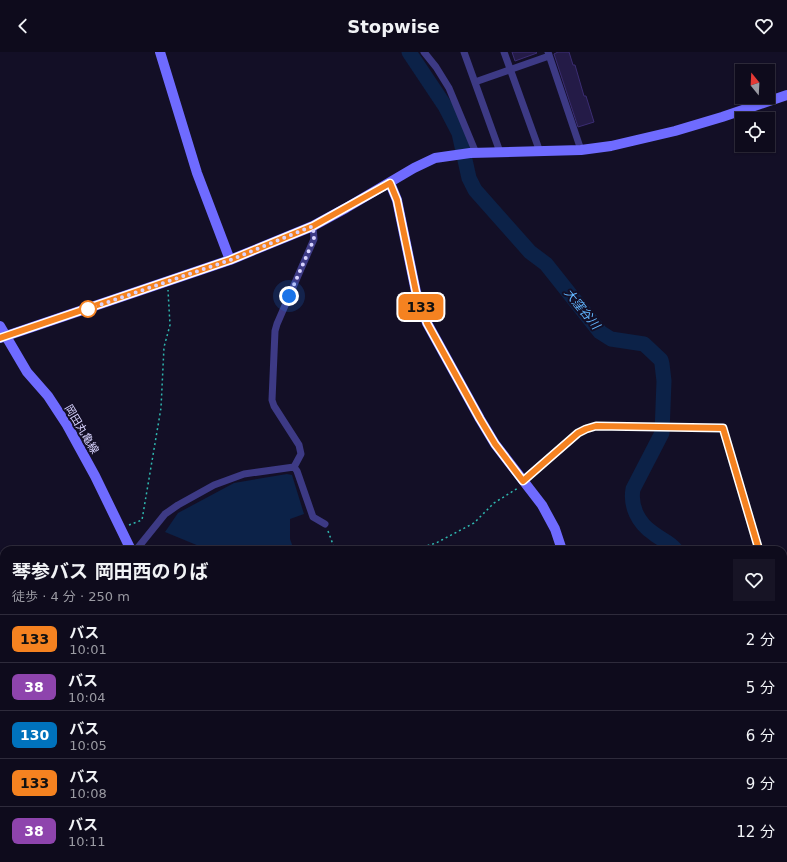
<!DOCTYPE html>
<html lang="ja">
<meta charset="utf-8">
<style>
body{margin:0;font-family:"DejaVu Sans","Noto Sans JP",sans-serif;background:#171425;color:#f1f3f6;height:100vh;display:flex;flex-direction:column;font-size:15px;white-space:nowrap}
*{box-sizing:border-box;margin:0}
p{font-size:13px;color:#9b9ba3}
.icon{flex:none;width:22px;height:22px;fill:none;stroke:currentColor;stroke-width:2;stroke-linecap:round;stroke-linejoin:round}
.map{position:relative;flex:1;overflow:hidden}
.details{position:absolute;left:0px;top:494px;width:787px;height:316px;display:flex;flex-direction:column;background:#0e0b1c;border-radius:12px 12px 0 0;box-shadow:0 1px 3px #0004,0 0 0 1px #2e2b3b}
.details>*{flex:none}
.badge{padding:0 8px;border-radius:6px;font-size:14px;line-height:26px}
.needle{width:26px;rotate:342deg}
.buttons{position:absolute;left:735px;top:12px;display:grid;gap:8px}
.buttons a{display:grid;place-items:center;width:40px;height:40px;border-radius:0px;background:#0e0b1c;box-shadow:0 1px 3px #0004,0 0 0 1px #2e2b3b;font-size:20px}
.you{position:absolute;width:20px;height:20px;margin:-10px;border:3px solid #fff;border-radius:50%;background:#1a73e8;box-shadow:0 0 0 6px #1a73e833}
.map>.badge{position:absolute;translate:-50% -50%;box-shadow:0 0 0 2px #fff}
.round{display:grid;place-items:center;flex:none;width:42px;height:42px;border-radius:0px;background:#171425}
.headline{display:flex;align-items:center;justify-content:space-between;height:68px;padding:0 12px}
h1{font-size:19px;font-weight:700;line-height:30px}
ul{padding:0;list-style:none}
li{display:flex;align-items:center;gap:12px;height:48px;padding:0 12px;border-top:1px solid #2e2b3b}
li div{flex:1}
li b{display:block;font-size:15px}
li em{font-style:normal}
li .badge{min-width:44px;font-weight:700;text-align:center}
header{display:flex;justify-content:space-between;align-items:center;height:52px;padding:0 12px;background:#0e0b1c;font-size:18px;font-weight:700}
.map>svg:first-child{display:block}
.water{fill:#0c2248}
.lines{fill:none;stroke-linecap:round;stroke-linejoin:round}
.stream{stroke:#0c2248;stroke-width:2.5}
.river{stroke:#0c2248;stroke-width:15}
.building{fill:#241b47;stroke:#3b2d73}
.path{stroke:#2fb8b0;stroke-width:1.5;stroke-dasharray:2 3;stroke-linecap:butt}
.street{stroke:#3d3a85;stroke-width:7}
.secondary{stroke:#6f6bff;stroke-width:10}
.line-casing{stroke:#fff;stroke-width:9}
.line{stroke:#f58220;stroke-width:6}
.walk{stroke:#d9d4ff;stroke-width:4;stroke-dasharray:0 7.2}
.stop-dot{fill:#fff;stroke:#f58220;stroke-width:2}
.labels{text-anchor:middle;stroke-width:4;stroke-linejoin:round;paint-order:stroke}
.street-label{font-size:11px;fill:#d9d4ff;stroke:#130f26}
.water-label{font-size:12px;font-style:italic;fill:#62b6ff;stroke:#130f26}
</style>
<header><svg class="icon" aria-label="back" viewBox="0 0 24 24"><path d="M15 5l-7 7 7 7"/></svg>Stopwise<svg class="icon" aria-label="heart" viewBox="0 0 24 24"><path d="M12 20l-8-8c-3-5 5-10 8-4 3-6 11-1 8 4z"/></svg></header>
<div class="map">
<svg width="787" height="810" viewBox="0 0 787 810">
<rect width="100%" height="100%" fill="#130f26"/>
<path class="water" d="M287,422L292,423L304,462L290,467V487L294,498H200L199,494L165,480L178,461L234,431Z"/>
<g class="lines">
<path class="stream" d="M234,806L236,810"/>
<path class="river" d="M409,0L445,54L459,81L469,126L475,138L530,200L546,212L600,280L611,287L644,292L661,308L662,312L664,329L662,381L633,437C630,454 638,471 653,481C660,487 670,490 676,498
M723,806L724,810"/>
</g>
<path class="building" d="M512,0H536L537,1L515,9Z
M558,0H569L573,13H575L584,44H586L594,70L578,75L554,2Z"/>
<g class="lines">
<path class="path" d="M129,473L142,468L161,356L164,295L170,273L168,238
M328,479L335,498
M413,498L436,491L474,471L494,451L518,436
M418,806L420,810
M457,806L460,810
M425,810L433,806"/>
<path class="street" d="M424,0L436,15L449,36L476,101
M464,0L500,100
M504,0L540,100
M548,0L581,98
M475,30L549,4
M294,415L301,402L299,393L274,354L272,348L275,279L277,272L314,187L313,174
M294,415L297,419L313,465L325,472
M523,429L578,381L586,377L596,374L723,376L759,498
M136,498L165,462L178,453L214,433L244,422L294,415
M0,544L4,551
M0,572L4,570
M783,580L787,593
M783,643L787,642
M117,806L119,810
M166,810L175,806
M639,810L653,806"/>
<path class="secondary" d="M160,0L197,121L230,208
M390,131L397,148L416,240L427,271L480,367L495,392L542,453L555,477L562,498
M0,274L27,320L48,344L67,373L95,424L131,498
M0,286L230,208L313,174L346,156L414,116L435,106L470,101L581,98L611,94L675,79L722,65L787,43
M227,806L228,810"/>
</g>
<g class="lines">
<g class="line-casing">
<path id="line" d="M0,286L230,208L313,174L390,131L397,148L416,240L427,271L480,367L495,392L523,429L578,381L586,377L596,374L723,376L759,498"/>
</g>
<use href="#line" class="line"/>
<path class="walk" d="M88,257L230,208L313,174L314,187L289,244"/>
</g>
<circle class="stop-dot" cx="88" cy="257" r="8"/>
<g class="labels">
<g class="street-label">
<text transform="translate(82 377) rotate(59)" y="4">岡田丸亀線</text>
</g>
<g class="water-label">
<text transform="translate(582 257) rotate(51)" y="4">大窪谷川</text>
</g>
</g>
</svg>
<div class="buttons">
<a><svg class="needle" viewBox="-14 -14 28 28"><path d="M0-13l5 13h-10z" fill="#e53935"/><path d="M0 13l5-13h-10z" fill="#9b9ba3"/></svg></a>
<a><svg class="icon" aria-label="locate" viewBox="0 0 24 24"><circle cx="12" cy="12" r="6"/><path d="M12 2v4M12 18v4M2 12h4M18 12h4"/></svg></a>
</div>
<div class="you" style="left:289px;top:244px"></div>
<b class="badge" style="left:421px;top:255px;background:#f58220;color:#111">133</b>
<section class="details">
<div class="headline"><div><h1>琴参バス 岡田西のりば</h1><p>徒歩 · 4 分 · 250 m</p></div><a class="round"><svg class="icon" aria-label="heart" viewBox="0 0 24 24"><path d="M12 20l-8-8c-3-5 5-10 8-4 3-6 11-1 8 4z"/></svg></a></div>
<ul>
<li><span class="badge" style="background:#f58220;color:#111">133</span><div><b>バス</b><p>10:01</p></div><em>2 分</em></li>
<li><span class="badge" style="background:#8e44ad;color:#fff">38</span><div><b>バス</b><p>10:04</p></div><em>5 分</em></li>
<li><span class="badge" style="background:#0072bc;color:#fff">130</span><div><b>バス</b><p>10:05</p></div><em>6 分</em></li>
<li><span class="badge" style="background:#f58220;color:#111">133</span><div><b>バス</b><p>10:08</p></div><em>9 分</em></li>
<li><span class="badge" style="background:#8e44ad;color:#fff">38</span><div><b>バス</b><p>10:11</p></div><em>12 分</em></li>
</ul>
</section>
</div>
